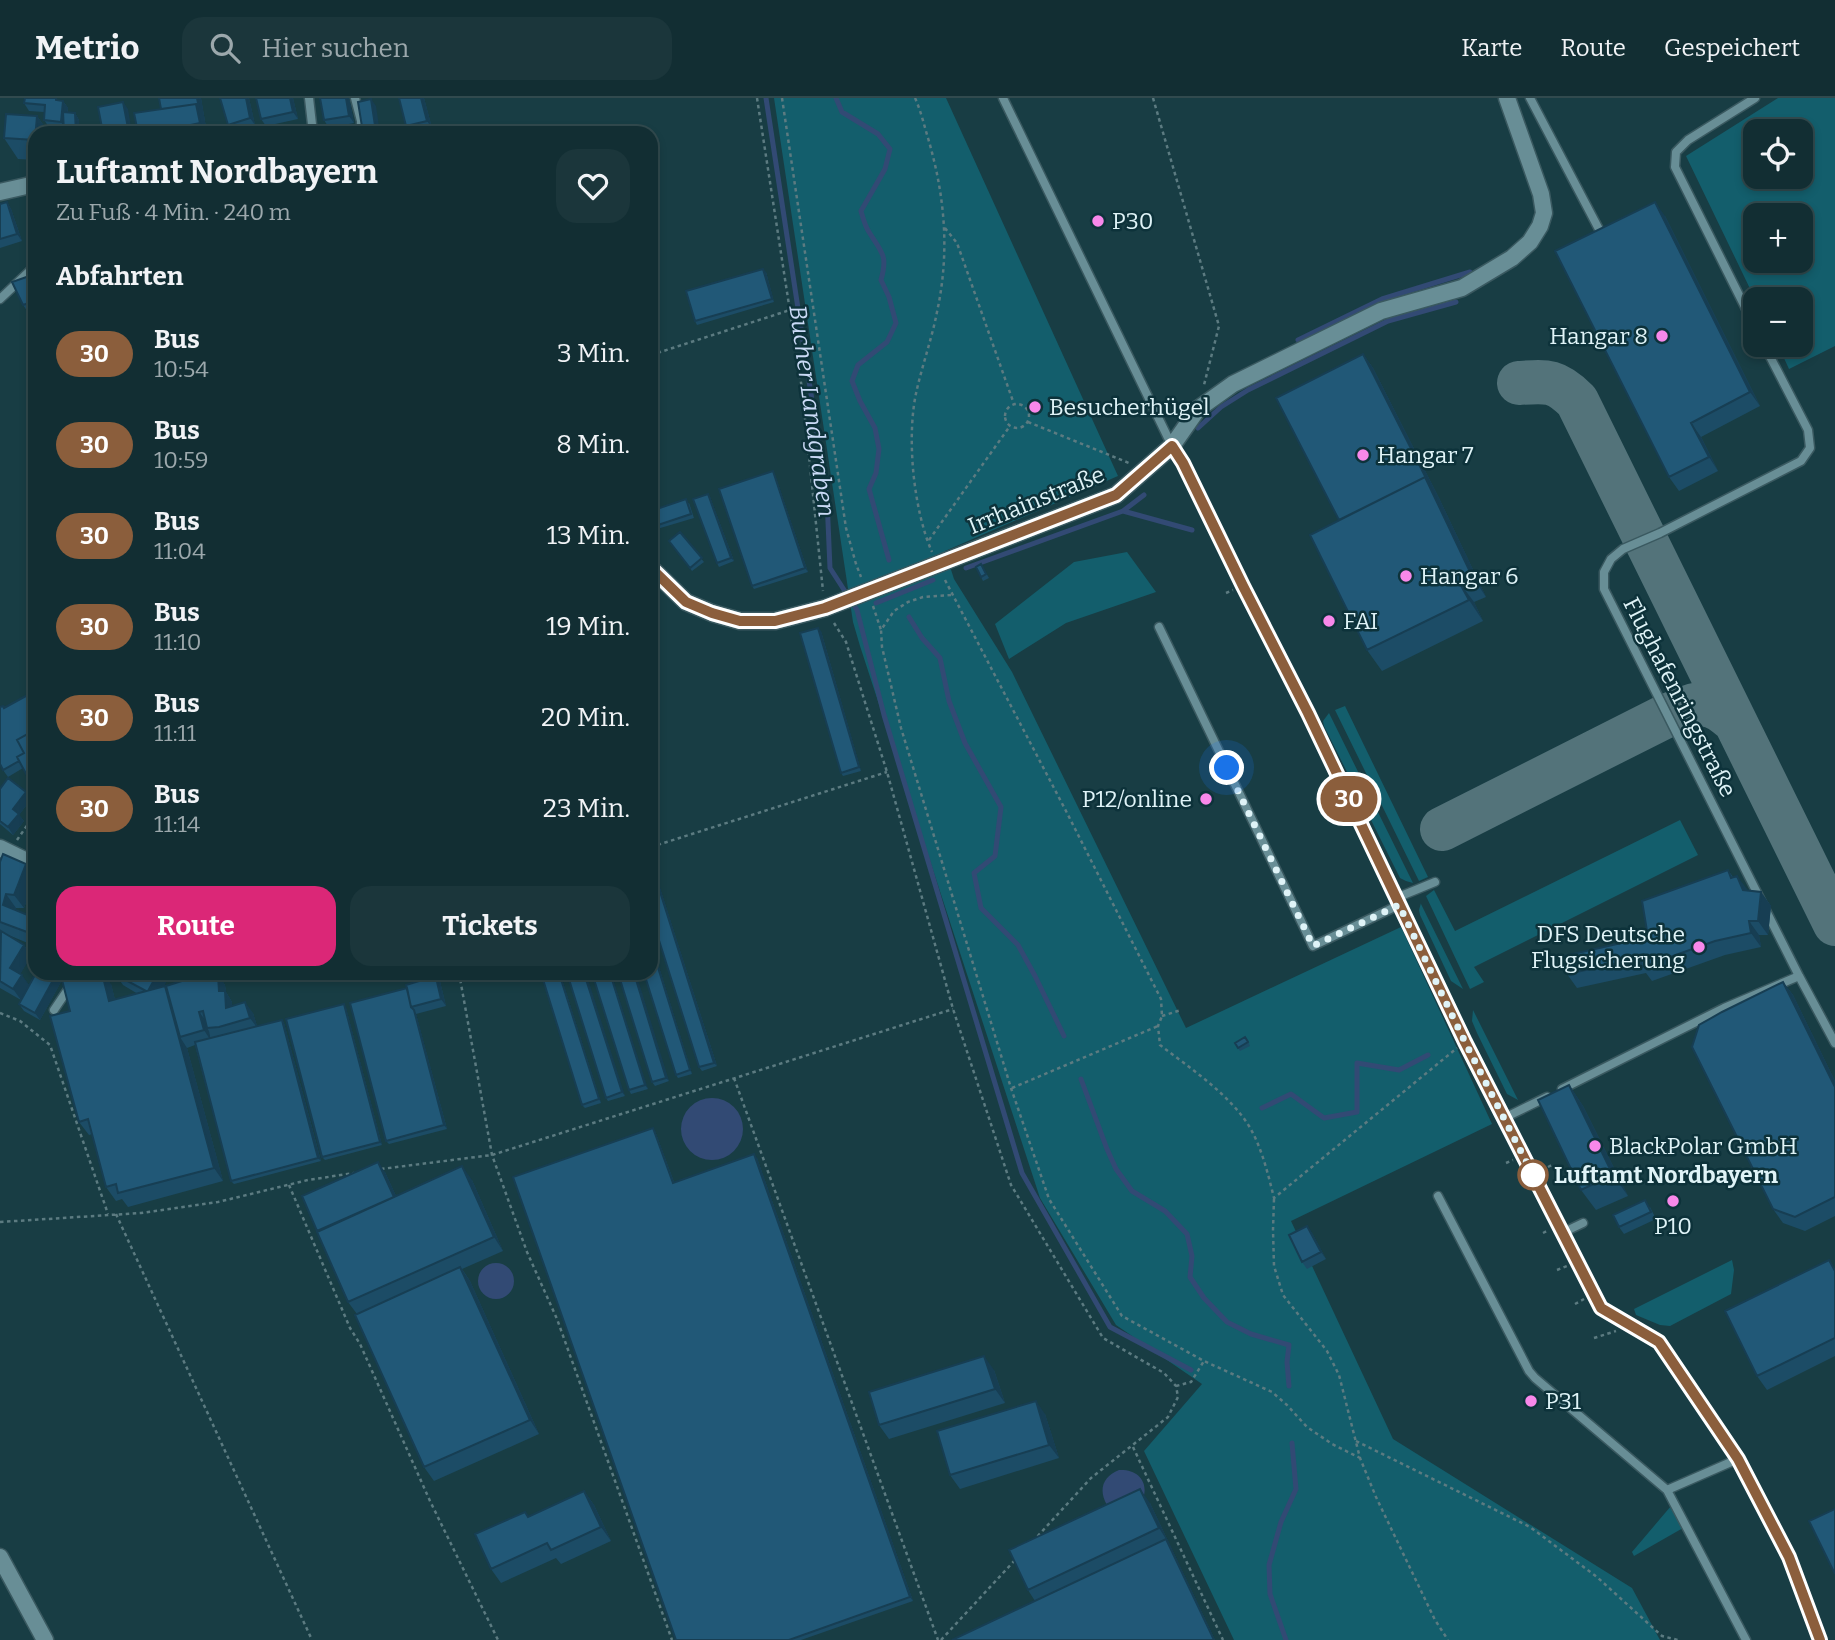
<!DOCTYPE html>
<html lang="de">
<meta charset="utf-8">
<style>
body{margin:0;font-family:Bitter,serif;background:#1b363b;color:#f1f3f6;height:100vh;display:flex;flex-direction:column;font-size:26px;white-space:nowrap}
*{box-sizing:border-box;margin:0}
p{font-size:23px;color:#9ca8ac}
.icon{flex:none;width:38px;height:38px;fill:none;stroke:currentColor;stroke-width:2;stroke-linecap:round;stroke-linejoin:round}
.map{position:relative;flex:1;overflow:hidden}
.drawer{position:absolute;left:28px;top:28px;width:630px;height:854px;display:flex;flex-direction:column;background:#122e33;border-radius:21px;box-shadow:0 4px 10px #0003,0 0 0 2px #314a4e}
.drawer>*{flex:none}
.badge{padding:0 14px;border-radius:23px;font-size:24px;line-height:46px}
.tools{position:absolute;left:1743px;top:21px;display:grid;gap:14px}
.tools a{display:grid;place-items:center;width:70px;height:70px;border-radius:14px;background:#122e33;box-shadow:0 4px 10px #0003,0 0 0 2px #314a4e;font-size:35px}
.you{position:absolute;width:35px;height:35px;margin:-18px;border:5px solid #fff;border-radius:50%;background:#1a73e8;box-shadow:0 0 0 10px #1a73e833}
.map>.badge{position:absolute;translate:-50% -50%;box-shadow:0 0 0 4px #fff}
h2{padding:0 28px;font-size:26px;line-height:63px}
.round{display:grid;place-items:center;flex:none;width:74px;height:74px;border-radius:21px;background:#1b363b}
.summary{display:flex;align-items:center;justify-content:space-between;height:119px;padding:0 28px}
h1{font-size:33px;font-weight:700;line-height:52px}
.cta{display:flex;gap:14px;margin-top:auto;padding:14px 28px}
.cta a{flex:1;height:80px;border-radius:21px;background:#db2777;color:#fff;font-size:28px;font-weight:700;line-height:80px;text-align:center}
.cta a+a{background:#1b363b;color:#f1f3f6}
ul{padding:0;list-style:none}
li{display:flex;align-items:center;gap:21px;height:91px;padding:0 28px}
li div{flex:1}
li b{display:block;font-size:26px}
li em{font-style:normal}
li .badge{min-width:77px;font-weight:700;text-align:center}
header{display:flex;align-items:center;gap:42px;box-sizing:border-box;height:98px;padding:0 35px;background:#122e33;border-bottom:2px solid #314a4e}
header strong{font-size:33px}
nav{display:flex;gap:38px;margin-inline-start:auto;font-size:24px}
.search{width:490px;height:63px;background:#1b363b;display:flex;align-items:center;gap:18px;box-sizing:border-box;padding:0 24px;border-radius:21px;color:#9ca8ac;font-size:26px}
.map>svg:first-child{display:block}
.green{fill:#135e6c;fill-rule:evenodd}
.water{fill:#324a74}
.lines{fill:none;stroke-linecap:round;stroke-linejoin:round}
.stream{stroke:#324a74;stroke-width:5}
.taxiway{stroke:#53737a;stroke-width:44}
.service-casing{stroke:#3a5960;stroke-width:11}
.minor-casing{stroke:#3a5960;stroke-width:19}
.path{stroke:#5c7b81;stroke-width:2.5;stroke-dasharray:3.5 3.5;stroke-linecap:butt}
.service{stroke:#688e96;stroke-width:8}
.minor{stroke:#688e96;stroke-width:16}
.wall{fill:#1c4c66}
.shaded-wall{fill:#173e53}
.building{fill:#215877;stroke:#173e53;stroke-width:2}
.line-casing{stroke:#fff;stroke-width:16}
.line{stroke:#8b5e3c;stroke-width:10}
.walk{stroke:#dff3f7;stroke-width:7;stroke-dasharray:0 12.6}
.poi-dot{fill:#f888ea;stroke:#0d323a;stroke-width:2.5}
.stop-dot{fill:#fff;stroke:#8b5e3c;stroke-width:3.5}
.labels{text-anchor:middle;stroke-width:5;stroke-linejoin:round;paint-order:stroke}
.poi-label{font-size:23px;fill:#dff3f7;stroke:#0d323a;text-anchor:start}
.street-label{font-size:23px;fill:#dff3f7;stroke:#0d323a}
.stop-label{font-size:23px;font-weight:bold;fill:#dff3f7;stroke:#0d323a;text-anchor:start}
.water-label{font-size:24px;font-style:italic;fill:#cadaf6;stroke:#0d323a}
</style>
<header>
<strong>Metrio</strong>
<div class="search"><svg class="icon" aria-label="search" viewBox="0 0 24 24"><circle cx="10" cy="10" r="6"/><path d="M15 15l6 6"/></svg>Hier suchen</div>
<nav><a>Karte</a><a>Route</a><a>Gespeichert</a></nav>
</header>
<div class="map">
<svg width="1835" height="1542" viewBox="0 0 1835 1542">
<rect width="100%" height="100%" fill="#183d44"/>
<path class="green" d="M774,0H946L1118,378L945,453L954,481L1012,574L1186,930L1401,829L1492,1026L1291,1123L1393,1341L1632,1490L1660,1542H1234L1144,1353L1202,1286L1116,1227L1040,1100L860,548L853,524Z
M1778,0H1835V248L1789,271L1778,247H1801V201H1755L1686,58ZM1755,33H1801V79H1755ZM1755,117H1801V163H1755Z
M1127,454L1156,494L1066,525L1009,561L995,526L1074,464Z
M1345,608L1428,779L1419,783L1335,612Z
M1329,615L1413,785L1406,783L1400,780L1324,628L1323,623Z
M1680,722L1698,757L1474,869L1484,884L1470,891L1426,798L1434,792L1455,833Z
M1421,805V806L1463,891L1451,883L1420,817L1419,812Z
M1473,912L1518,1002L1507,996L1477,935L1472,923Z
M1732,1162L1734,1172L1731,1196L1670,1228L1660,1227L1636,1217L1634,1211Z
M1671,1408L1683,1430L1634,1458L1632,1454Z"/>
<path class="water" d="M681 1031a31 31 0 1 1 62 0a31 31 0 1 1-62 0Z
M478 1183a18 18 0 1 1 36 0a18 18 0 1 1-36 0Z
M1119,1372C1139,1371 1150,1385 1142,1404L1107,1407C1098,1392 1103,1378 1119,1372Z"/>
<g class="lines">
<path class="stream" d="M766,0L827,401L830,470L857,512L884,617L1022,1075L1110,1229L1191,1272
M836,0L842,14L878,36L890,51L885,71L861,113C863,120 865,128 869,134C882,155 888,157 881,182L889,199L896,225L887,244L858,267L852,283L860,303L875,330L879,351L876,375L869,391L889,462
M1298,242L1382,201L1470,174
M1198,330L1221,309L1248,292L1388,223L1456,204
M1123,413L1144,397
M966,470L1123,413L1192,432
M876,505L933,482
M909,519L922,540L940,560L949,603L965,645L1001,709L995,758L974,775L981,810L1018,847L1035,878L1064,938
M1081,981L1107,1051L1116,1071L1132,1093L1165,1113L1187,1136L1192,1158L1190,1179L1204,1200L1227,1224L1251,1236L1289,1247L1287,1264L1289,1288
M1262,1010L1291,996L1324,1020L1357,1014V965L1399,972L1428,957
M1286,1542L1270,1496L1269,1467L1281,1424L1296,1391L1292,1345"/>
<path class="taxiway" d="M1519,285C1548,283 1556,282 1577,303L1835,826
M1442,731L1668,617C1697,605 1707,599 1733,622"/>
<g class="service-casing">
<path id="service" d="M309,0L313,35
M355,0L361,23V35
M1003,0L1172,348L1183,365L1243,489L1308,615L1465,944L1601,1210L1659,1245L1738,1361L1789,1459L1820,1542
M1530,0L1602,137
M1755,0L1688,42L1676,54L1675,69L1755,229
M0,201L35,168
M1764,247L1808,332L1810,350L1801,363L1660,435L1623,451L1611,461L1604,474V491L1799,878L1835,945
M1159,529L1313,848L1399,807
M1396,800L1435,784
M35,807L32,814L35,816
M54,912L79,875
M1562,991L1724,910L1799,878
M1504,1020L1547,999
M1438,1098L1529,1273L1535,1280L1667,1392L1746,1542
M1562,1135L1583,1125
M1667,1392L1738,1361"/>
</g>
<g class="minor-casing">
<path id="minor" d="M0,94L35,86
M651,470L686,504L712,515L740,523H775L825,510L1116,397L1172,348L1198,311L1233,286L1381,213L1462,190L1512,160L1530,144L1540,128L1544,115L1541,96L1507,0
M0,750L35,767
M0,1459L45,1542"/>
</g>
<path class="path" d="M757,0L802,291L823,493
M782,0L846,430L856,466L861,479
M915,0C921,13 924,27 928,40C945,98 950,154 937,214C932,240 923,265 917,291C906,336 913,411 932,454
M1153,0L1219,228L1204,287
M945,130L957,145L1014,306
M651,257L790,212
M1005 318a12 12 0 1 1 24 0a12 12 0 1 1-24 0Z
M1028,324L1129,365
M929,442L1010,328
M945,482L1066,713L1161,901L1162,918L1158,928L1160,947C1190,970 1229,996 1249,1028C1262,1050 1268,1076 1274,1100L1457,950
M1226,495L1233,492
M951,497L923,499L908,504L894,513L881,532L882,549L901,630L1011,990L1049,1101L1122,1218L1204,1263L1272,1294L1287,1307L1307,1329L1332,1346L1360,1360
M873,508L881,532
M834,525L846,544L887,674L953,911L1011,1087L1103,1240L1164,1275L1176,1288L1178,1299L1168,1319L1091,1380L1035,1441
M17,742L35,716
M651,749L887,674
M459,875L492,1057L527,1154L557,1221L672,1542
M0,915L20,923L50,947L108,1116
M1162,918L1181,912
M734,980L938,1542
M1012,990L1158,928
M1506,1065L1513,1062
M1548,1069L1554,1066
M381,1071L492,1057L953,911
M289,1087L350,1230L360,1246L430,1403L498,1542
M1274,1101L1273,1132L1274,1168L1283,1197L1327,1253L1339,1277L1360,1360L1376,1399L1435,1522L1448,1542
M116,1116L312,1542
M0,1124L141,1115L218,1104L308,1082L354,1075
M1543,1135L1549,1132
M1557,1172L1567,1168
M1575,1206L1584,1201
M1594,1240L1616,1233
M1176,1288L1191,1284L1204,1263
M1356,1343L1530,1429L1597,1479L1662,1538L1678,1542
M1133,1349L1223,1542
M941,1542L1016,1461"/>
<use href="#service" class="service"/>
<use href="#minor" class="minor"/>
</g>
<path class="wall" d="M159,0H201L207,35H138L161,11Z
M220,0H249L255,27L233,34L228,27Z
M293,0L298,21L266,28L261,21Z
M320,0H349L354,25L329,30L324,22Z
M399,0H424L432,30L410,35L406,28Z
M63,3L68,10V14L75,15L79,22L64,30L49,29L44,22V14L29,13L24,5Z
M37,18L49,35H35V62L18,61L4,40Z
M7,104L11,111L22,143L0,150V106Z
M1665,118L1760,308L1701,339L1718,373L1679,393L1669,379Z
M766,174L774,204L697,227L695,223Z
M35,176V212L28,214L23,207Z
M1363,256L1373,270L1439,400L1486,499L1474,504L1483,523L1382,573L1367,552L1339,422Z
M775,377L808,474L754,491L752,488Z
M708,396L710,399L734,463L719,469L717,465Z
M689,405L694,420L657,431L655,428Z
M680,434L704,464L692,473L669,443Z
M983,470L989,480L983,483L981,479Z
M821,533L861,673L843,678L841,675Z
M35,593V690L23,670L8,679L3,672L4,610Z
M0,691L31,701L19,717L24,723L13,737L0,726Z
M0,764L26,766L35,779L24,810H16L15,812L35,820V848L6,836L24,847L31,858L20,876L29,887L21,902L0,890Z
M652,765L717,968L702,973L699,969Z
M1728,772L1733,779L1747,793L1761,794L1771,808L1768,837H1759L1761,849L1725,857L1652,883L1646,875L1577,890L1567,876L1648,839Z
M651,843L692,976L678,980L676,977L651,875Z
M36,875H66L62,882L111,886L115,902L138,896L123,887L116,877V875H171L163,889L165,888L167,892L218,877L225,887L226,894L232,904V908L253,915L257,928L282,922L284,925L321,1063L234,1086L231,1083L195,947L187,950L223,1083L128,1109L122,1101L116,1103L106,1089L92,1036L89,1037L79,1024L70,913L62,882L40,922L24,913L19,906Z
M438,875L446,908L416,916L447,1031L389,1046L386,1043L407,890L419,883Z
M541,875H560L601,1005L585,1010L582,1007Z
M567,875L625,998L608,1003L606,1000Z
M592,875L648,991L631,996L629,992Z
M618,875L669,983L655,988L652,984Z
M1783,884L1793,897L1835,983V1118L1805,1133L1783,1125L1773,1111Z
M346,910L382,1047L325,1062L322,1059Z
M1248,943L1250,948L1240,953L1238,950Z
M1569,987L1583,1008L1628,1098L1596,1112L1581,1092Z
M655,1033L674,1084L757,1060L913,1503L801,1542H676Z
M385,1074L396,1098L472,1082L503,1153L462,1171L470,1183L539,1336L434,1383L424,1369L357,1216L348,1204Z
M1650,1109L1656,1121L1624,1136L1619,1129Z
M1307,1128L1312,1135L1326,1161L1307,1171L1302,1164Z
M1835,1170V1258L1767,1292L1757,1278Z
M994,1272L1005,1305L889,1341L879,1327Z
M1045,1316L1059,1360L960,1391L950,1377Z
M584,1393L594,1407L611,1443L561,1466L556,1460L501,1485L491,1471L525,1414L529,1419Z
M1150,1405L1215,1542H952L1035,1503L1028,1492Z"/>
<path class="shaded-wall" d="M197,0H201L207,35L200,25L196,6Z
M246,0H249L255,27L250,20Z
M290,0H293L298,21L293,14Z
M346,0H349L354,25L349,18Z
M421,0H424L432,30L427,23Z
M371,1L376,8L380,35H377Z
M63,3L68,10L66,31L61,24Z
M123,4L128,11L132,35H129Z
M75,15L79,22L80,35H76Z
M37,18L49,35H36Z
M7,104L11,111L22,143L17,136Z
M1655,104L1665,118L1760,308L1750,294Z
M763,171L766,174L774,204L772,201Z
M1363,256L1373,270L1439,400L1486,499L1472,478Z
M1691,325L1701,339L1718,373L1709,359Z
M773,373L775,377L808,474L805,470Z
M708,396L710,399L734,463L731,460Z
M1459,484L1474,504L1483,523L1469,502Z
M818,530L821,533L861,673L859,669Z
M26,694L31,701L19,717L24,723L13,737L8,729L13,711Z
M651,763L652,765L717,968L714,965Z
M26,766L35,779V781L24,810L14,797Z
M1737,778L1747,791L1752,806L1743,792Z
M1761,794L1771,808L1768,837L1758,823Z
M6,796L16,810L12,821L3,807Z
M1749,823L1759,837L1761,849L1751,835Z
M651,843L692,976L690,972L651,847Z
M24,847L31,858L18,880L10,870Z
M57,875H66L40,922L35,915Z
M102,875H103L111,886L119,917L109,903Z
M158,875H171L155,905L147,894Z
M435,875H438L446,908L441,901Z
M559,875H560L601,1005L599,1001Z
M584,875H586L625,998L622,994Z
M610,875H611L648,991L645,987Z
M634,875H636L669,983L666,980Z
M22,877L29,887L21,902L13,891Z
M218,877L225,887L226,894L232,904L233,920L226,910L219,893Z
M1783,884L1793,897L1835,983V989Z
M165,888L174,902L180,939L187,950L223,1083L214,1070Z
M245,904L253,915L258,931L250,920Z
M344,906L346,910L382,1047L380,1044Z
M414,912L416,916L447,1031L444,1027Z
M199,914L207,924V930L209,933L211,943L204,932Z
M282,922L284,925L321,1063L318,1060Z
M1569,987L1583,1008L1628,1098L1613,1077Z
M653,1030L655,1033L675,1088L673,1085Z
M754,1056L757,1060L913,1503L910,1499Z
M378,1064L385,1074L403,1113L395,1103Z
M462,1068L472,1082L503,1153L494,1139Z
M1307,1128L1312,1135L1326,1161L1321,1154Z
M460,1169L470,1183L539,1336L530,1322Z
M984,1258L994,1272L1005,1305L995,1291Z
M1036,1303L1045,1316L1059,1360L1049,1347Z
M1140,1391L1150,1405L1215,1542L1166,1441L1159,1430Z
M584,1393L594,1407L611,1443L601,1429Z"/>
<path class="building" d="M25,0H56V2L63,3L61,24L44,22L45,7L24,5Z
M159,0H197L199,10L196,6L161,11Z
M220,0H246L250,20L228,27Z
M256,0H290L293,14L261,21Z
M320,0H346L349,18L324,22Z
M399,0H421L427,23L406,28Z
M371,1L376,34L363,35L358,4Z
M123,4L129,35H103L98,9Z
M196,6L200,25L153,35H138L134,15Z
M63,14L75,15L76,35H64Z
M6,16L37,18L35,42L4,40Z
M32,91H35V107Z
M7,104L17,136L0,141V106Z
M1655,104L1750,294L1691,325L1709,359L1669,379L1555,153Z
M763,171L772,201L695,223L686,193Z
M35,176V203L23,207L12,184Z
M1363,256L1429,386L1425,379L1339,422L1276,300Z
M773,373L805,470L752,488L719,391Z
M1425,379L1472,478L1459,484L1469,502L1367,552L1310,437Z
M708,396L731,460L717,465L693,401Z
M686,401L691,416L655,428L651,417V413Z
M680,434L702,460L690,470L669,443Z
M981,466L986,476L981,479L976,469Z
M818,530L859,669L841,675L800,535Z
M35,593V632L17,642L24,655L17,659L19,663L3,672L0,666V609L3,608L4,610Z
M35,632V683L31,685L17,659L24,655L17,642Z
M8,680L26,694L13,711L19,716L8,729L0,723V691Z
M35,717V726L31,722Z
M3,756L26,766L14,797L6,796L3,807L35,820V837L0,824V764Z
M651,765L714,965L699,969L651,817Z
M1728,772L1731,780L1737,778L1743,792L1761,794L1758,823H1749L1751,835L1715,843L1642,869L1641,860L1567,876L1564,858L1648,839L1642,803Z
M1,833L24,847L10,870L22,877L13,891L0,883Z
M651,847L690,972L676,977L644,875H651Z
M36,875H57L35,915L19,906Z
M88,875H102L109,903L165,888L214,1070L118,1095L116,1086L106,1089L88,1021L79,1024L50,918L70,913L62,882Z
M116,875H158L148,893H146L116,877Z
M417,875H435L441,901L411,909L406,887L419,883Z
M541,875H559L599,1001L582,1007Z
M567,875H584L622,994L606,1000Z
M592,875H610L645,987L629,992Z
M618,875H634L666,980L652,984Z
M204,876L218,877L219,893H225L226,910L245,904L250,920L219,929L207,930L203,913L199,914L204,932L180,939L166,888Z
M1783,884L1835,989V1099L1795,1119L1773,1111L1692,949L1699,927L1722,914Z
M407,890L411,909L414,912L444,1027L386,1043L350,905Z
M344,906L380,1044L322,1059L286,921Z
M282,922L318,1060L231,1083L195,944Z
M1245,939L1248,944L1238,950L1235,945Z
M1569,987L1613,1077L1581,1092L1538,1002Z
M653,1030L673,1085L754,1056L910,1499L789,1542H676L513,1079Z
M378,1064L394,1099L317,1133L302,1098Z
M462,1068L494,1139L348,1204L317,1134Z
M1645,1102L1651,1114L1619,1129L1613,1117Z
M1307,1128L1321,1154L1302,1164L1289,1137Z
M1829,1162L1835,1173V1240L1757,1278L1725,1213Z
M460,1169L530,1322L424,1369L355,1217Z
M984,1258L995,1291L879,1327L869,1294Z
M1036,1303L1049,1347L950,1377L937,1333Z
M1140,1391L1159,1430L1028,1492L1009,1452Z
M584,1393L601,1429L551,1452L547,1445L491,1471L475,1436L525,1414L528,1419Z
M1835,1411V1476L1809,1423Z
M1166,1441L1214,1542H952Z"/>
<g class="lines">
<g class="line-casing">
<path id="line" d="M651,470L686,504L712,515L740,523H775L825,510L1116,397L1172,348L1183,365L1243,488L1308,615L1465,944L1601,1210L1659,1244L1738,1361L1789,1459L1820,1542"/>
</g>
<use href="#line" class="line"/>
<path class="walk" d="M1227,670L1313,848L1399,807L1465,944L1533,1077"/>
</g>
<g class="poi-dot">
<circle cx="1098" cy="123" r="7"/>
<circle cx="1662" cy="238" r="7"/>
<circle cx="1035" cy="309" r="7"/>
<circle cx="1363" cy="357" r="7"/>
<circle cx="1406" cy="478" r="7"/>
<circle cx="1329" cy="523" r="7"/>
<circle cx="1206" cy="701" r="7"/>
<circle cx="1699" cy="849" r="7"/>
<circle cx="1595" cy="1048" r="7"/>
<circle cx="1673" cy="1103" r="7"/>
<circle cx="1531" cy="1303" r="7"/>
</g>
<circle class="stop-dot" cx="1533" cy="1077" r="14"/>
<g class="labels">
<g class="poi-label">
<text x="1112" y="131">P30</text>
<text x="1648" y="246" text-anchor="end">Hangar 8</text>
<text x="1049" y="317">Besucherhügel</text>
<text x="1377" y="365">Hangar 7</text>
<text x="1420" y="486">Hangar 6</text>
<text x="1343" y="531">FAI</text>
<text x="1192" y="709" text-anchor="end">P12/online</text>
<text x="1685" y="844" text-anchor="end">DFS Deutsche<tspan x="1685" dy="26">Flugsicherung</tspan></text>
<text x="1609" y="1056">BlackPolar GmbH</text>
<text x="1673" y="1136" text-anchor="middle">P10</text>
<text x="1545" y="1311">P31</text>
</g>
<g class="street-label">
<text transform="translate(1036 402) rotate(-22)" y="8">Irrhainstraße</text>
<text transform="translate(1680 599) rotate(63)" y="8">Flughafenringstraße</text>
</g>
<g class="stop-label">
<text x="1554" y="1085">Luftamt Nordbayern</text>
</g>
<g class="water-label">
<text transform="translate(812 313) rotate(82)" y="8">Bucher Landgraben</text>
</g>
</g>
</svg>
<div class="tools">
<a><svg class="icon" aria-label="locate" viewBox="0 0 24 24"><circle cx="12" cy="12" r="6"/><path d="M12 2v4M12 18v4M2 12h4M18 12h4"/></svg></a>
<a>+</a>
<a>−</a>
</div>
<div class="you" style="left:1227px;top:670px"></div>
<b class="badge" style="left:1349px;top:701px;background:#8b5e3c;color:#fff">30</b>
<section class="drawer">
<div class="summary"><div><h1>Luftamt Nordbayern</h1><p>Zu Fuß · 4 Min. · 240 m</p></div><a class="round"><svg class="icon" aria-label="heart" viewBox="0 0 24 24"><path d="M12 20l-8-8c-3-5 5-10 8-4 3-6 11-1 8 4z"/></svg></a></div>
<h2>Abfahrten</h2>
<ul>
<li><span class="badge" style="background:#8b5e3c;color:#fff">30</span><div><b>Bus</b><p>10:54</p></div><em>3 Min.</em></li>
<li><span class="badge" style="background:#8b5e3c;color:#fff">30</span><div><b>Bus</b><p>10:59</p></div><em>8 Min.</em></li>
<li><span class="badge" style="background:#8b5e3c;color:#fff">30</span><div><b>Bus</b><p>11:04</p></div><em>13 Min.</em></li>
<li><span class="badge" style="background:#8b5e3c;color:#fff">30</span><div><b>Bus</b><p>11:10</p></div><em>19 Min.</em></li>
<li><span class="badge" style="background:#8b5e3c;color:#fff">30</span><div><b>Bus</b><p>11:11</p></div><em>20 Min.</em></li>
<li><span class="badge" style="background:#8b5e3c;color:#fff">30</span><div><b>Bus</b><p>11:14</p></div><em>23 Min.</em></li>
</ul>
<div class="cta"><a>Route</a><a>Tickets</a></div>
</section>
</div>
